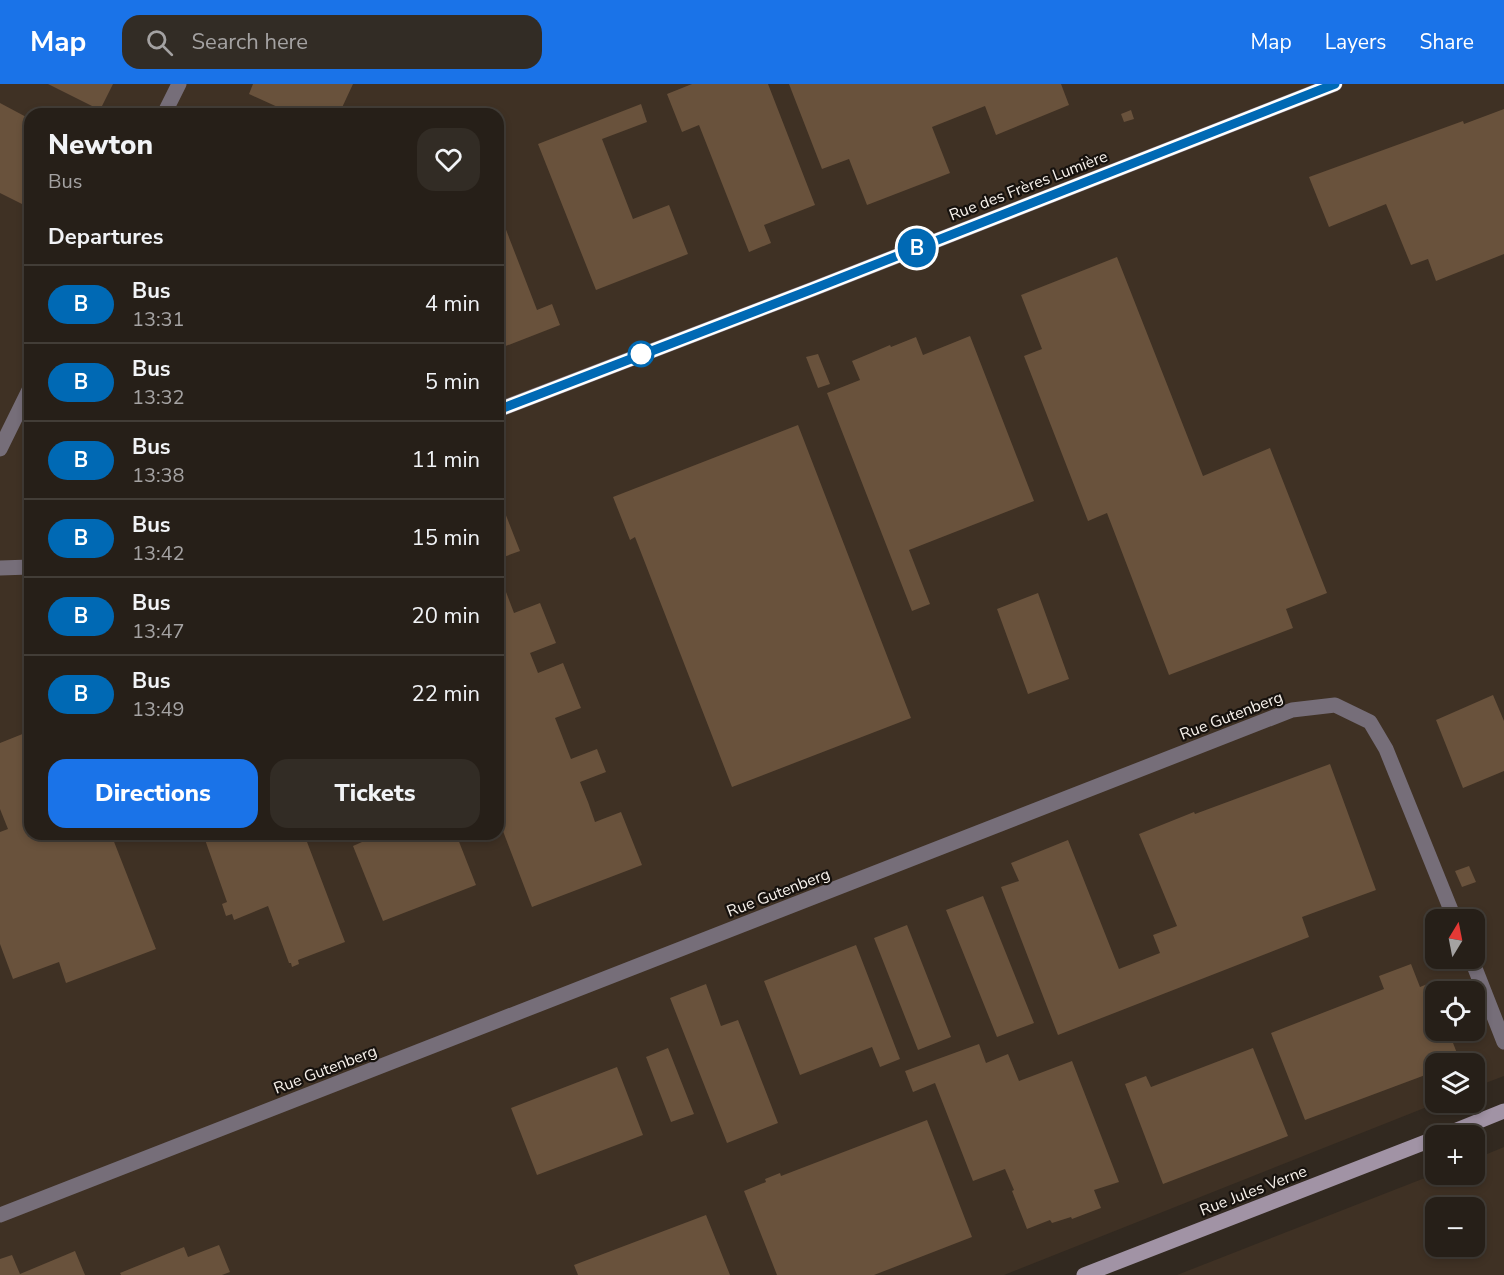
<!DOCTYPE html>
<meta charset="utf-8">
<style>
body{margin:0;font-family:"Nunito Sans",sans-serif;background:#322c25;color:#f1f3f6;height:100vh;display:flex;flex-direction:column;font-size:22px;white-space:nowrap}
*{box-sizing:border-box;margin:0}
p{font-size:20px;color:#a4a2a2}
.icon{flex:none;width:33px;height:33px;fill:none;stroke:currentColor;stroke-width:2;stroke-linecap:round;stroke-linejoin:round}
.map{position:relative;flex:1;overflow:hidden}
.drawer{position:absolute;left:24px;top:24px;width:480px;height:732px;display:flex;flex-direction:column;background:#261f18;border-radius:18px;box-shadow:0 3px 9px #0003,0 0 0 2px #423d37}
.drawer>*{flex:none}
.badge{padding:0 12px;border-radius:20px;font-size:21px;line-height:39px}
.needle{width:39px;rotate:10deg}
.controls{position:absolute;left:1425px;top:825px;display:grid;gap:12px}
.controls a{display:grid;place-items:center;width:60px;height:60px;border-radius:12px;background:#261f18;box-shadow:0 3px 9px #0003,0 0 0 2px #423d37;font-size:30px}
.map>.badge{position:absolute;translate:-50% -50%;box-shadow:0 0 0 3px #fff}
h2{padding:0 24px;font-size:22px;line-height:54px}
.round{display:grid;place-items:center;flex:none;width:63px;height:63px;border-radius:18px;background:#322c25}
.head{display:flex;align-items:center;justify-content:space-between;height:102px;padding:0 24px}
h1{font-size:28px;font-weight:800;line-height:45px}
.primary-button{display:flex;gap:12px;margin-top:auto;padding:12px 24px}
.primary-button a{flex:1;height:69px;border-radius:18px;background:#1a73e8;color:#fff;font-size:24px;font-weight:800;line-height:69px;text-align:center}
.primary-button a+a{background:#322c25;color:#f1f3f6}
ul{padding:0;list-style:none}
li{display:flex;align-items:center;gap:18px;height:78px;padding:0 24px;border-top:2px solid #423d37}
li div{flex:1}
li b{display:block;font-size:22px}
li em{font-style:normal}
li .badge{min-width:66px;font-weight:700;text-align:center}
header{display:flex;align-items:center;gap:36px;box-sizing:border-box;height:84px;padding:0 30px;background:#1a73e8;color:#fff}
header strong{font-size:28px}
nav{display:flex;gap:33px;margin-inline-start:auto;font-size:21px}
.search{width:420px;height:54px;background:#322c25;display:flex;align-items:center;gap:15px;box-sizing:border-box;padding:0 21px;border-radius:18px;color:#a4a2a2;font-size:22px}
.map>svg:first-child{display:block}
.built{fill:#3f3124;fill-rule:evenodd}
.building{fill:#69523c}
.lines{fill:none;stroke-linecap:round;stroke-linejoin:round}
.minor{stroke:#766e79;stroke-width:15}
.secondary{stroke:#a193a5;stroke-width:15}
.line-casing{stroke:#fff;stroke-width:14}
.line{stroke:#0069b4;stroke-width:9}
.stop-dot{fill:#fff;stroke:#0069b4;stroke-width:3}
.labels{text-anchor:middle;stroke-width:4.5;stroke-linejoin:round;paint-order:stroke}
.street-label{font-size:16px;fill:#f7f1eb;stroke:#17120e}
</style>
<header>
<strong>Map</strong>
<div class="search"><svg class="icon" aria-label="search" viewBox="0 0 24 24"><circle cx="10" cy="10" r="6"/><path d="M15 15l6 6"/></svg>Search here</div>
<nav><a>Map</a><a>Layers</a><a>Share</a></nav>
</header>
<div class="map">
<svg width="1504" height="1191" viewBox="0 0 1504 1191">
<rect width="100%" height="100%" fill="#322920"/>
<path class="built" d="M0,0H1504V992L1475,1003L1474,980H1436V1018L1437,1019L1004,1191H0ZM30,30H498V750H30ZM1436,836H1474V874H1436ZM1436,908H1474V946H1436Z
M1504,1063V1191H1177L1435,1090H1474L1475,1075ZM1436,1124H1474V1162H1436Z"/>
<path class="building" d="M48,0H113L100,26Z
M253,0H353L339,30H293L249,10Z
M692,0H768L815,121L764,141L771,159L749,168L699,41L682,48L667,10Z
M789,0H1061L1069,21L996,51L985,22L932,43L950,89L867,121L849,75L822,85Z
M0,19L30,35V113L26,122L0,109Z
M641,20L647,38L602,55L633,135L669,121L688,170L596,206L538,60Z
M1504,25V170L1436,197L1428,175L1411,181L1386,120L1329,143L1309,93L1463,37L1464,40Z
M1131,26L1134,35L1124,38L1121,30Z
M498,125L537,226L552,220L560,241L498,265Z
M1117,173L1203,392L1270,364L1327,509L1286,525L1293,544L1169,591L1107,429L1088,437L1024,272L1042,265L1021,211Z
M970,252L1034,417L909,466L930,520L912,527L827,309L860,296L852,277L876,267L890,261L891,263L916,253L923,271Z
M818,270L830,300L818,304L806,273Z
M798,341L911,634L732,703L635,453L630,456L613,413Z
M498,411L520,467L498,475Z
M498,487L514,529L540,519L556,559L530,569L538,589L563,579L581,624L555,634L571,675L597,665L606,688L580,698L588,718L595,738L621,728L642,781L532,823L498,734Z
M1038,509L1069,595L1028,610L997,525Z
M1493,611L1504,637V687L1463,704L1436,636Z
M30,647V750H111L156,865L66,899L59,878L13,895L0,860V748L8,745L0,725V659Z
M1330,680L1376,806L1302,833L1309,853L1058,951L1001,803L1019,797L1011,779L1068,756L1119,885L1160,869L1153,851L1177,842L1139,750L1194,728L1195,730Z
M203,750H304L345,858L298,876L299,880L292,883L291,879H289L268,822L234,836L232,830L226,832L222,820L227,818Z
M370,750H456L476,801L383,837L353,762L371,754Z
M1469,782L1476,798L1462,803L1455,787Z
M983,812L1034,939L997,953L946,826Z
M907,841L951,953L918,966L874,854Z
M856,861L900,975L880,983L872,963L800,991L764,897Z
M1411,880L1420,903L1430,899L1436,914V946H1448L1460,977L1454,980H1436V987L1305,1036L1271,949L1384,905L1379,892Z
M706,900L721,942L738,936L778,1039L727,1059L670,914Z
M979,960L986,979L1008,970L1019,997L1072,977L1119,1098L1094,1106L1101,1124L1072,1135L1071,1133L1052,1139L1050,1136L1027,1145L1012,1107L1014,1106L1005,1085L973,1097L935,999L913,1008L905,987Z
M668,964L694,1030L671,1038L646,973Z
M1253,964L1288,1052L1163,1100L1125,1000L1146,992L1151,1003Z
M617,983L643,1051L537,1091L511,1024Z
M927,1036L972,1153L874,1191H777L744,1107L766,1098L765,1095L780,1089L781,1092Z
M706,1131L730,1191H578L574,1181Z
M219,1161L230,1188L222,1191H121L120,1189L184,1163L188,1173Z
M75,1167L85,1191H0V1175L12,1171L20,1190Z"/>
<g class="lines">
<path class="minor" d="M164,30L179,0
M498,326L813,205L1335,0
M0,365L30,304
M0,484L30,483
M1471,874L1504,958
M0,1131L1292,626L1335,621L1370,638L1386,665L1455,836"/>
<path class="secondary" d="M1442,1052L1504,1027
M1084,1191L1436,1054"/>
</g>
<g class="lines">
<g class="line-casing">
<path id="line" d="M498,326L813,205L1335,0"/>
</g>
<use href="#line" class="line"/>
</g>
<circle class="stop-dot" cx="641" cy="270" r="12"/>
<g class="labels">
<g class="street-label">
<text transform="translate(1028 101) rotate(-21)" y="6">Rue des Frères Lumière</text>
<text transform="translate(1231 631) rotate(-21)" y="6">Rue Gutenberg</text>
<text transform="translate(778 808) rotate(-21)" y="6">Rue Gutenberg</text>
<text transform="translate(325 985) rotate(-21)" y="6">Rue Gutenberg</text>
<text transform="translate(1253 1106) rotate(-21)" y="6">Rue Jules Verne</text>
</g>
</g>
</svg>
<div class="controls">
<a><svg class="needle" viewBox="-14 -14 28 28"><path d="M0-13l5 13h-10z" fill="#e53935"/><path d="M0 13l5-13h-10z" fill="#a4a2a2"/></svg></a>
<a><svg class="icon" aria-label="locate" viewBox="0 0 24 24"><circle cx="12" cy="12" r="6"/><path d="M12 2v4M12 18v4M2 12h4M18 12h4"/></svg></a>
<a><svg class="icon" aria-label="layers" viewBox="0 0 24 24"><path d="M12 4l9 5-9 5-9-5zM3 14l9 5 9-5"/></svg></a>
<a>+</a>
<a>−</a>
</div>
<b class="badge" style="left:917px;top:164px;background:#0069b4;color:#fff">B</b>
<section class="drawer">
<div class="head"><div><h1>Newton</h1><p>Bus</p></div><a class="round"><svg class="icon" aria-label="heart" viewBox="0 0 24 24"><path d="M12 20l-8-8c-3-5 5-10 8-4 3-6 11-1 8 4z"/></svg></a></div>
<h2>Departures</h2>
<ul>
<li><span class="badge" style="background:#0069b4;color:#fff">B</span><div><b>Bus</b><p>13:31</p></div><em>4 min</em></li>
<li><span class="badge" style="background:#0069b4;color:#fff">B</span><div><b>Bus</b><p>13:32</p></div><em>5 min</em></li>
<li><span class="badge" style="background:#0069b4;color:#fff">B</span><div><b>Bus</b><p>13:38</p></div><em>11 min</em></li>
<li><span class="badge" style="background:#0069b4;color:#fff">B</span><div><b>Bus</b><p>13:42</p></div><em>15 min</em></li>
<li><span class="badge" style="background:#0069b4;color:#fff">B</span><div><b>Bus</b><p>13:47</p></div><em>20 min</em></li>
<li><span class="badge" style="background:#0069b4;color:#fff">B</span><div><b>Bus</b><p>13:49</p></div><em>22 min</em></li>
</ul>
<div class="primary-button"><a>Directions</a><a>Tickets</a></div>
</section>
</div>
